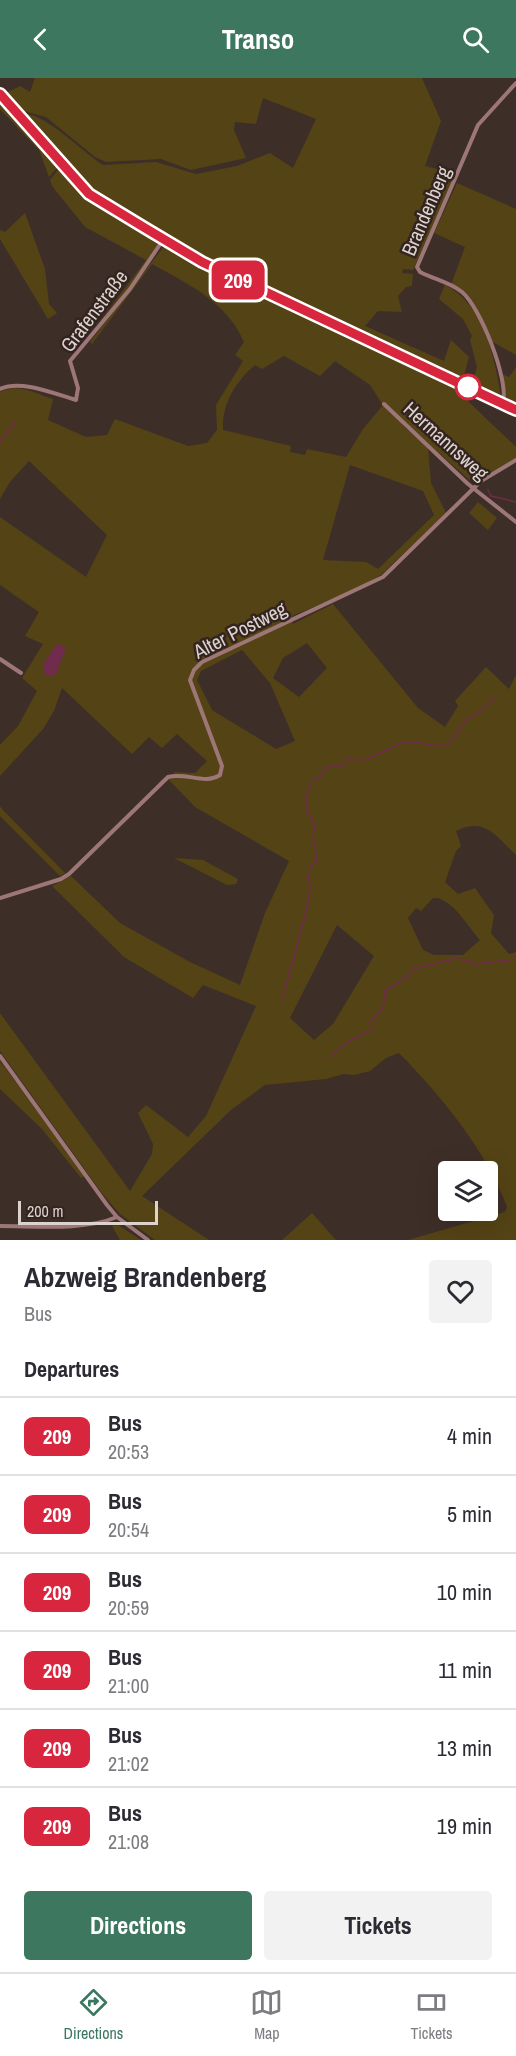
<!DOCTYPE html>
<meta charset="utf-8">
<style>
body{margin:0;font-family:"Archivo Narrow",sans-serif;background:#f2f2f3;color:#2b2b33;height:100vh;display:flex;flex-direction:column;font-size:22px;white-space:nowrap}
*{box-sizing:border-box;margin:0}
p{font-size:20px;color:#7c7c81}
.icon{flex:none;width:33px;height:33px;fill:none;stroke:currentColor;stroke-width:2;stroke-linecap:round;stroke-linejoin:round}
.map{position:relative;height:1162px;overflow:hidden}
.sheet{display:flex;flex-direction:column;background:#fff;flex:1}
.sheet>*{flex:none}
.badge{padding:0 12px;border-radius:9px;font-size:21px;line-height:39px}
.fabs{position:absolute;left:438px;top:1083px;display:grid;gap:12px}
.fabs a{display:grid;place-items:center;width:60px;height:60px;border-radius:6px;background:#fff;box-shadow:0 6px 24px #0002;font-size:30px}
.scale{position:absolute;left:18px;bottom:15px;width:140px;box-sizing:border-box;padding-left:6px;border:3px solid #dcd2ce;border-top:0;font-size:16px;line-height:21px;white-space:nowrap;color:#dcd2ce;-webkit-text-stroke:4px #33241f;paint-order:stroke}
.map>.badge{position:absolute;translate:-50% -50%;box-shadow:0 0 0 3px #fff}
h2{padding:0 24px;font-size:22px;line-height:54px}
.round{display:grid;place-items:center;flex:none;width:63px;height:63px;border-radius:6px;background:#f2f2f3}
.headline{display:flex;align-items:center;justify-content:space-between;height:102px;padding:0 24px}
h1{font-size:28px;font-weight:800;line-height:45px}
.primary-button{display:flex;gap:12px;margin-top:auto;padding:12px 24px}
.primary-button a{flex:1;height:69px;border-radius:6px;background:#3d7760;color:#fff;font-size:24px;font-weight:800;line-height:69px;text-align:center}
.primary-button a+a{background:#f2f2f3;color:#2b2b33}
ul{padding:0;list-style:none}
li{display:flex;align-items:center;gap:18px;height:78px;padding:0 24px;border-top:2px solid #e1e1e2}
li div{flex:1}
li b{display:block;font-size:22px}
li em{font-style:normal}
li .badge{min-width:66px;font-weight:700;text-align:center}
header{display:flex;justify-content:space-between;align-items:center;height:78px;padding:0 24px;background:#3d7760;color:#fff;font-size:27px;font-weight:800}
.tab-bar{display:flex;justify-content:space-around;align-items:center;height:84px;border-top:2px solid #e1e1e2;background:#fff;font-size:16px;color:#7c7c81}
.tab-bar a{display:grid;justify-items:center;gap:3px}
.tab-bar .current{color:#3d7760}
.map>svg:first-child{display:block}
.green{fill:#544315;fill-rule:evenodd}
.water{fill:#712b4d}
.lines{fill:none;stroke-linecap:round;stroke-linejoin:round}
.stream{stroke:#712b4d;stroke-width:1.5}
.minor{stroke:#9d7678;stroke-width:4}
.line-casing{stroke:#fff;stroke-width:14}
.line{stroke:#d7263d;stroke-width:9}
.stop-dot{fill:#fff;stroke:#d7263d;stroke-width:3}
.labels{text-anchor:middle;stroke-width:5;stroke-linejoin:round;paint-order:stroke}
.street-label{font-size:20px;fill:#dcd2ce;stroke:#33241f}
</style>
<header><svg class="icon" aria-label="back" viewBox="0 0 24 24"><path d="M15 5l-7 7 7 7"/></svg>Transo<svg class="icon" aria-label="search" viewBox="0 0 24 24"><circle cx="10" cy="10" r="6"/><path d="M15 15l6 6"/></svg></header>
<div class="map">
<svg width="516" height="1162" viewBox="0 0 516 1162">
<rect width="100%" height="100%" fill="#3e2e28"/>
<path class="green" d="M35,0H422L441,43L425,88L446,93L447,101L453,104L413,192L403,191L402,195L413,196L412,208L406,209L398,218L402,234L378,233L365,248L444,283L451,262L469,279L463,301L457,302L222,193L94,117L21,37C38,28 86,77 103,87L156,84L196,96L237,88L270,75L293,90L316,41L263,20L256,46L235,44L234,52L246,80L191,92L161,81L106,84L95,79L46,39L16,31L6,20V15L20,8L30,14Z
M0,18L57,84V90L49,99L39,72L0,31Z
M60,89L93,122L155,159L159,165L131,207L87,261L146,182L85,149L52,108L50,102Z
M457,105L516,131V277L491,263L470,220L451,207L465,169L434,155Z
M25,135L45,191L49,226L57,235L48,241L0,161V152L5,154Z
M165,167L187,177L200,187L462,309L449,305L516,369V380L473,405L399,340L404,349L428,369L431,405L446,435L381,497L358,510L292,538L293,546L333,526L418,630L445,649L458,628L455,623L486,589L509,611L516,597V777C497,759 485,738 456,753L461,768L456,773L445,804L458,816L475,810L494,837L491,855L509,876L516,874V1162H408L505,1134L507,1129C486,1072 442,1019 399,975L386,980L370,993L354,997L343,996L326,1001L265,1007L231,1032L142,1118L209,1162H155L120,1136L101,1114L0,973V935L130,1113L152,1076L153,1066L138,1035L146,1027L188,1059L206,1038L256,928L203,907L193,920L124,879L52,808L71,798L120,845L190,884L240,907L265,835L289,783L195,729L168,701L175,694L195,695L207,683L177,656L162,670L149,659L132,676L62,610L54,633L43,651L0,698V667L18,648L37,613L22,600L43,566L25,558L39,534L0,507V439L86,499L107,457L29,383L10,404L0,421V314C19,304 36,316 53,321L48,342L86,359L107,357L115,341L188,368L207,365L217,352L216,327L243,283L235,277L244,264C227,224 188,206 152,186L92,266L90,264ZM284,278L320,298L335,283L370,307L383,327L363,351L346,379L307,371L305,377L290,374L291,368L223,352C222,326 235,304 255,287L262,291ZM350,387L423,413L434,437L378,491L366,484L323,482ZM307,565L327,590L299,619L273,600L283,580ZM242,572L270,605L295,663L276,671L212,632L197,602L201,593ZM433,820C451,818 469,850 480,862L463,877H434L423,872L408,840L416,830L421,833ZM337,847L374,878L333,946L314,962L290,940Z
M445,207C483,225 495,280 501,319L498,320L472,306L477,289L470,262L472,258L463,241L439,221Z
M516,289V329L507,322L502,296L509,299Z
M478,424L497,440L488,452L469,435Z
M0,728L3,732L65,795L60,798L0,738Z
M174,780L203,782L238,801L236,806L227,807Z
M0,983L85,1098L81,1100L42,1051L0,1011Z
M312,1135L336,1162H282Z
M118,1147L141,1162H120L112,1148Z"/>
<path class="water" d="M57,566L66,570L55,598L44,596L43,586Z"/>
<g class="lines">
<path class="stream" d="M0,364L16,343
M488,412L491,418L516,424
M309,791L317,782L313,757L315,746L306,731V715L314,701L319,700L327,689H340L348,680C368,689 388,666 408,664C423,662 439,674 452,662C458,657 460,649 465,643C470,638 476,637 481,633C487,628 488,622 497,619
M282,922L305,838L310,809L308,795
M329,979L348,964L372,951L371,943L383,930L385,913L408,898L413,891L454,881L467,882L475,886L516,881"/>
<path class="minor" d="M0,16L89,116L202,184L516,332
M0,311C21,301 55,316 76,322L78,310L70,283L130,211L163,162
M503,325C509,301 480,229 462,214C450,204 433,201 420,194L417,189L478,47L516,5
M384,326L468,406L516,444
M0,581L21,595
M0,820L61,801L69,796L168,699C186,694 205,707 220,697L222,688L190,602L194,592L202,584L383,499L481,403L516,382
M0,978L107,1127L117,1139L148,1162
M0,1148C37,1148 83,1153 117,1139"/>
</g>
<g class="lines">
<g class="line-casing">
<path id="line" d="M0,16L89,116L145,150L202,184L516,332"/>
</g>
<use href="#line" class="line"/>
</g>
<circle class="stop-dot" cx="468" cy="309" r="12"/>
<g class="labels">
<g class="street-label">
<text transform="translate(426 133) rotate(-67)" y="7">Brandenberg</text>
<text transform="translate(94 233) rotate(-53)" y="7">Grafenstraße</text>
<text transform="translate(446 363) rotate(42)" y="7">Hermannsweg</text>
<text transform="translate(240 552) rotate(-27)" y="7">Alter Postweg</text>
</g>
</g>
</svg>
<div class="fabs">
<a><svg class="icon" aria-label="layers" viewBox="0 0 24 24"><path d="M12 4l9 5-9 5-9-5zM3 14l9 5 9-5"/></svg></a>
</div>
<div class="scale">200 m</div>
<b class="badge" style="left:238px;top:202px;background:#d7263d;color:#fff">209</b>
</div>
<section class="sheet">
<div class="headline"><div><h1>Abzweig Brandenberg</h1><p>Bus</p></div><a class="round"><svg class="icon" aria-label="heart" viewBox="0 0 24 24"><path d="M12 20l-8-8c-3-5 5-10 8-4 3-6 11-1 8 4z"/></svg></a></div>
<h2>Departures</h2>
<ul>
<li><span class="badge" style="background:#d7263d;color:#fff">209</span><div><b>Bus</b><p>20:53</p></div><em>4 min</em></li>
<li><span class="badge" style="background:#d7263d;color:#fff">209</span><div><b>Bus</b><p>20:54</p></div><em>5 min</em></li>
<li><span class="badge" style="background:#d7263d;color:#fff">209</span><div><b>Bus</b><p>20:59</p></div><em>10 min</em></li>
<li><span class="badge" style="background:#d7263d;color:#fff">209</span><div><b>Bus</b><p>21:00</p></div><em>11 min</em></li>
<li><span class="badge" style="background:#d7263d;color:#fff">209</span><div><b>Bus</b><p>21:02</p></div><em>13 min</em></li>
<li><span class="badge" style="background:#d7263d;color:#fff">209</span><div><b>Bus</b><p>21:08</p></div><em>19 min</em></li>
</ul>
<div class="primary-button"><a>Directions</a><a>Tickets</a></div>
</section>
<nav class="tab-bar">
<a class="current"><svg class="icon" aria-label="directions" viewBox="0 0 24 24"><path d="M12 3l9 9-9 9-9-9zM9 14v-3h6M13 9l2 2-2 2"/></svg>Directions</a>
<a><svg class="icon" aria-label="map" viewBox="0 0 24 24"><path d="M3 6l6-2 6 2 6-2v14l-6 2-6-2-6 2zM9 4v14M15 6v14"/></svg>Map</a>
<a><svg class="icon" aria-label="tickets" viewBox="0 0 24 24"><path d="M3 7h18v10H3zM15 7v10"/></svg>Tickets</a>
</nav>
